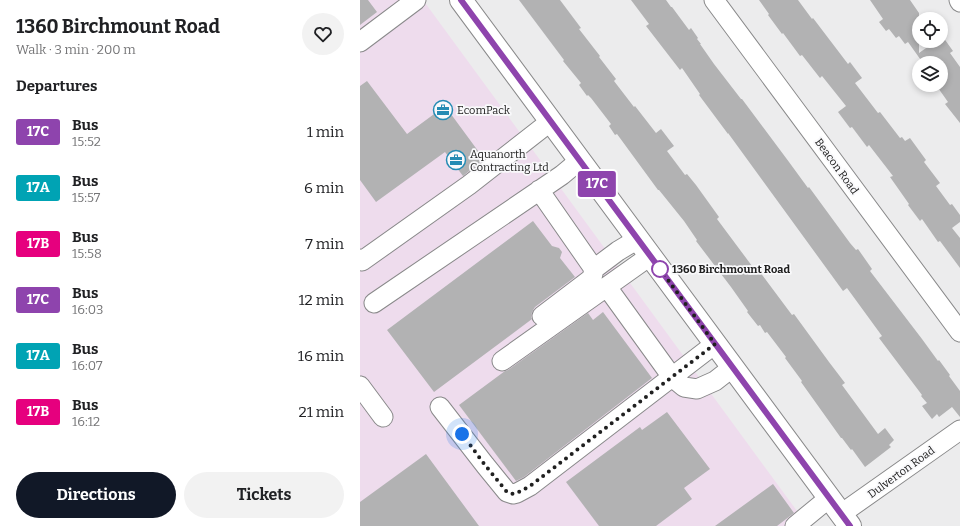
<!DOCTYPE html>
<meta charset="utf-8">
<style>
body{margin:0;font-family:Bitter,serif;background:#f2f2f2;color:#202124;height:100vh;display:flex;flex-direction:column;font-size:15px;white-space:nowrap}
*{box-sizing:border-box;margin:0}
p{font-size:13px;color:#757577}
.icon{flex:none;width:22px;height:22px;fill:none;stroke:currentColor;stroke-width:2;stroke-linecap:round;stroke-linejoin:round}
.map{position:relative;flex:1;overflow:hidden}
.panel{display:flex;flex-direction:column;background:#fff;width:360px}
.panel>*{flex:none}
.badge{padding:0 8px;border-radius:3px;font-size:14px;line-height:26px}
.controls{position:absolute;left:552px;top:12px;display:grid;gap:8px}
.controls a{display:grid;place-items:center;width:36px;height:36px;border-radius:50%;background:#fff;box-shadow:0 2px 6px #0003;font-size:20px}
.you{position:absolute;width:20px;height:20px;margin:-10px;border:3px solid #fff;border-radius:50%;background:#1a73e8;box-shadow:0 0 0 6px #1a73e833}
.map>.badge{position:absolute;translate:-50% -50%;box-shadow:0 0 0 2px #fff}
h2{padding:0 16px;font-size:15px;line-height:36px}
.round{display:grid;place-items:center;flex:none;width:42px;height:42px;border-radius:21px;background:#f2f2f2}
.summary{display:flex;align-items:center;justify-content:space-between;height:68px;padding:0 16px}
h1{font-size:19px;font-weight:700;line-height:30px}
.primary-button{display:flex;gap:8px;margin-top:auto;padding:8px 16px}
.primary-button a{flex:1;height:46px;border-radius:24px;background:#111827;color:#fff;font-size:16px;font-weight:700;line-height:46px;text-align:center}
.primary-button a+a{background:#f2f2f2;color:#202124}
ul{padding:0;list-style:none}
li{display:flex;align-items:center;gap:12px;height:56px;padding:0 16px}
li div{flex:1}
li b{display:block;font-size:15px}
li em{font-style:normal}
li .badge{min-width:44px;font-weight:700;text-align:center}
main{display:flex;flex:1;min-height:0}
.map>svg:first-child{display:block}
.industrial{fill:#eedced}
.building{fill:#b2b2b3}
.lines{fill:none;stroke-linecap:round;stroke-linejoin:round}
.minor-casing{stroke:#89898a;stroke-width:21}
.major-casing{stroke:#89898a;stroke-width:24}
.minor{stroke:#fff;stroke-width:19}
.major{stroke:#fff;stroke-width:22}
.line-casing{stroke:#fff;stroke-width:9}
.line{stroke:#8e44ad;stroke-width:6}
.walk{stroke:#202020;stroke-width:4;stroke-dasharray:0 7.2}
.stop-dot{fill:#fff;stroke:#8e44ad;stroke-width:2}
.labels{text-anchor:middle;stroke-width:3.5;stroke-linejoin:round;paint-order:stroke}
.poi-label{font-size:11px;fill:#202020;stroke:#f9f9fb;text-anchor:start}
.street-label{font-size:11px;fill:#202020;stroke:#f9f9fb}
.stop-label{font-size:11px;font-weight:bold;fill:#202020;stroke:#f9f9fb;text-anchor:start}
</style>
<main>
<section class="panel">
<div class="summary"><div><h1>1360 Birchmount Road</h1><p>Walk · 3 min · 200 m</p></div><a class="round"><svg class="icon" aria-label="heart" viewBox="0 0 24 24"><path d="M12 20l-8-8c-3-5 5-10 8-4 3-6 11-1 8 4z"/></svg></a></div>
<h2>Departures</h2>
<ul>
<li><span class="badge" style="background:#8e44ad;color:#fff">17C</span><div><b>Bus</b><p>15:52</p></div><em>1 min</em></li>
<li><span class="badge" style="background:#00a3b4;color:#fff">17A</span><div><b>Bus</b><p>15:57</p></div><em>6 min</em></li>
<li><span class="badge" style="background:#e6007e;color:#fff">17B</span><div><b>Bus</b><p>15:58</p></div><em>7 min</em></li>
<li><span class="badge" style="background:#8e44ad;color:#fff">17C</span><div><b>Bus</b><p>16:03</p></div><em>12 min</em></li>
<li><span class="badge" style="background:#00a3b4;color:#fff">17A</span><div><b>Bus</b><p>16:07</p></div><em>16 min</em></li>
<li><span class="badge" style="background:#e6007e;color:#fff">17B</span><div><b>Bus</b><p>16:12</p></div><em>21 min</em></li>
</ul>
<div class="primary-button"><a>Directions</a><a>Tickets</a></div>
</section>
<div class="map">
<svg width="600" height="526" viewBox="0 0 600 526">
<rect width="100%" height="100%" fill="#ececed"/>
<path class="industrial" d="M0,0H63L448,526H0Z"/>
<path class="building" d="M0,0H8L17,12L0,25Z
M159,0H200L221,28L219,29L240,56L239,57L256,79L254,81L274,107L275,106L296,133L301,129L314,146L307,151L325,175L327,174L336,185L359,217L357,219L395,270L397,268L432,315L434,314L469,362L485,383L482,385L518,434L525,428L534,440L529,445L531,447L505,467L492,449L491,450L482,438H481L441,382L442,381L425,358L426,357L407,332L405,333L400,325L398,326L387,312L388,311L371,287L336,241L337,240L324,221L299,190H298L257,134L255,135L249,126L251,124L231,98L228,95L227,96L219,85L221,83L203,61L204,60Z
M271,0H306L311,7H312L329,30L331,28L338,38L337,39L341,44H340L354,64L381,99H382L429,162L448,188L449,187L490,243L496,250L498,249L512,269L510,271L562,339L578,361L579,360L590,375L589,376L600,391V417L592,407L579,417L577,414L572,419L562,406L567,403L561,396L562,395L519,338L522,336L487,288L483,291L368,133V134L339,95L340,94L322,68L320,70L286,26L289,24Z
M399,0H438L452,19L453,18L488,64L490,62L502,78L495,83L518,113L520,112L540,138L542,137L545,141L550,138L566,160L564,162L580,183L576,186L590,205L592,204L600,215V222L592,228L600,238V268L580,241L578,242L562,219L560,221L548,205L549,204L530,177L533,176L509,145L507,147L492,127L490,128L478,112L486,106L462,76L460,78L442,55L440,56L423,33L422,34L408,15L409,14Z
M510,0H550L559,13V53L576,41H581V37L583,36V37L593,51L590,53L600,67V123L585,104L588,102L576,85H581V63H563L548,42L545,44L539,36L536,38L529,29L526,31L519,22L523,19Z
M7,81L47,134L85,106L124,159L103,176L85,152L16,202L0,180V86Z
M173,221L192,246L199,248L202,252L200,258L215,277L175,307L172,312L171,317L172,319L74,392L27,330Z
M243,312L292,378L164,477L156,481L99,405L145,371L148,370L228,313L233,320Z
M307,412L350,469L324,488L332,499L296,526H239L206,482L280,427L282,430Z
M66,454L119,526H0V502Z
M413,484L434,513L417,526H355Z"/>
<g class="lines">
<g class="minor-casing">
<path id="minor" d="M354,0L600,332
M599,0L600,2
M0,42L56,0
M179,190L234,269L258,251L278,239
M0,259L2,261L109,185L191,121
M247,287L312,377L324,387L337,389L355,381L373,367
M14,303L202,175L220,160
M182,316L232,278L234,269
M142,361L290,256
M0,386L23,417
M80,407L125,465L147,492L153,494L157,493L170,486L355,344
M481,514L600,430
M435,526L469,498"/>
</g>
<g class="major-casing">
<path id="major" d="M101,0L490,526"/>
</g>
<use href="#minor" class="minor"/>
<use href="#major" class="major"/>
</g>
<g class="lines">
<g class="line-casing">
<path id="line" d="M101,0L490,526"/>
</g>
<use href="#line" class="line"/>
<path class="walk" d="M102,434L125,465L147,492L153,494L157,493L170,486L355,344L300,269"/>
</g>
<defs>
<g id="office-ring" transform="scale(1)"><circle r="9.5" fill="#f9f9fb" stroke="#258bb4" stroke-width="1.5"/><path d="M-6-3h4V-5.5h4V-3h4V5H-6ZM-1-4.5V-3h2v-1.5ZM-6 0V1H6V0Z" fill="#258bb4"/></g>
</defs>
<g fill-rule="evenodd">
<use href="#office-ring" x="83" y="110"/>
<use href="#office-ring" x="96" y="160"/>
</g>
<circle class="stop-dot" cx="300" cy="269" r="8"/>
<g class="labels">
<g class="poi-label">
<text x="97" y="114">EcomPack</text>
<text x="110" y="158">Aquanorth<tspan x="110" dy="13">Contracting Ltd</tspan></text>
</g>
<g class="street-label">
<text transform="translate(477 166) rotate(54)" y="4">Beacon Road</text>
<text transform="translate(541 472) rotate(-36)" y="4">Dulverton Road</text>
</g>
<g class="stop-label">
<text x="312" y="273">1360 Birchmount Road</text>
</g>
</g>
</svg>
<div class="controls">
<a><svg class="icon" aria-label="locate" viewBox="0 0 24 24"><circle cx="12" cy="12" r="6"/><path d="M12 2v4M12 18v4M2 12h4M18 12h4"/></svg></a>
<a><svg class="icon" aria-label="layers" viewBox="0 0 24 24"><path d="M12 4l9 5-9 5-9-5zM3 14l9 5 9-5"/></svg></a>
</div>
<div class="you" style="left:102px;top:434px"></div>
<b class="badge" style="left:237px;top:184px;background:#8e44ad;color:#fff">17C</b>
</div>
</main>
